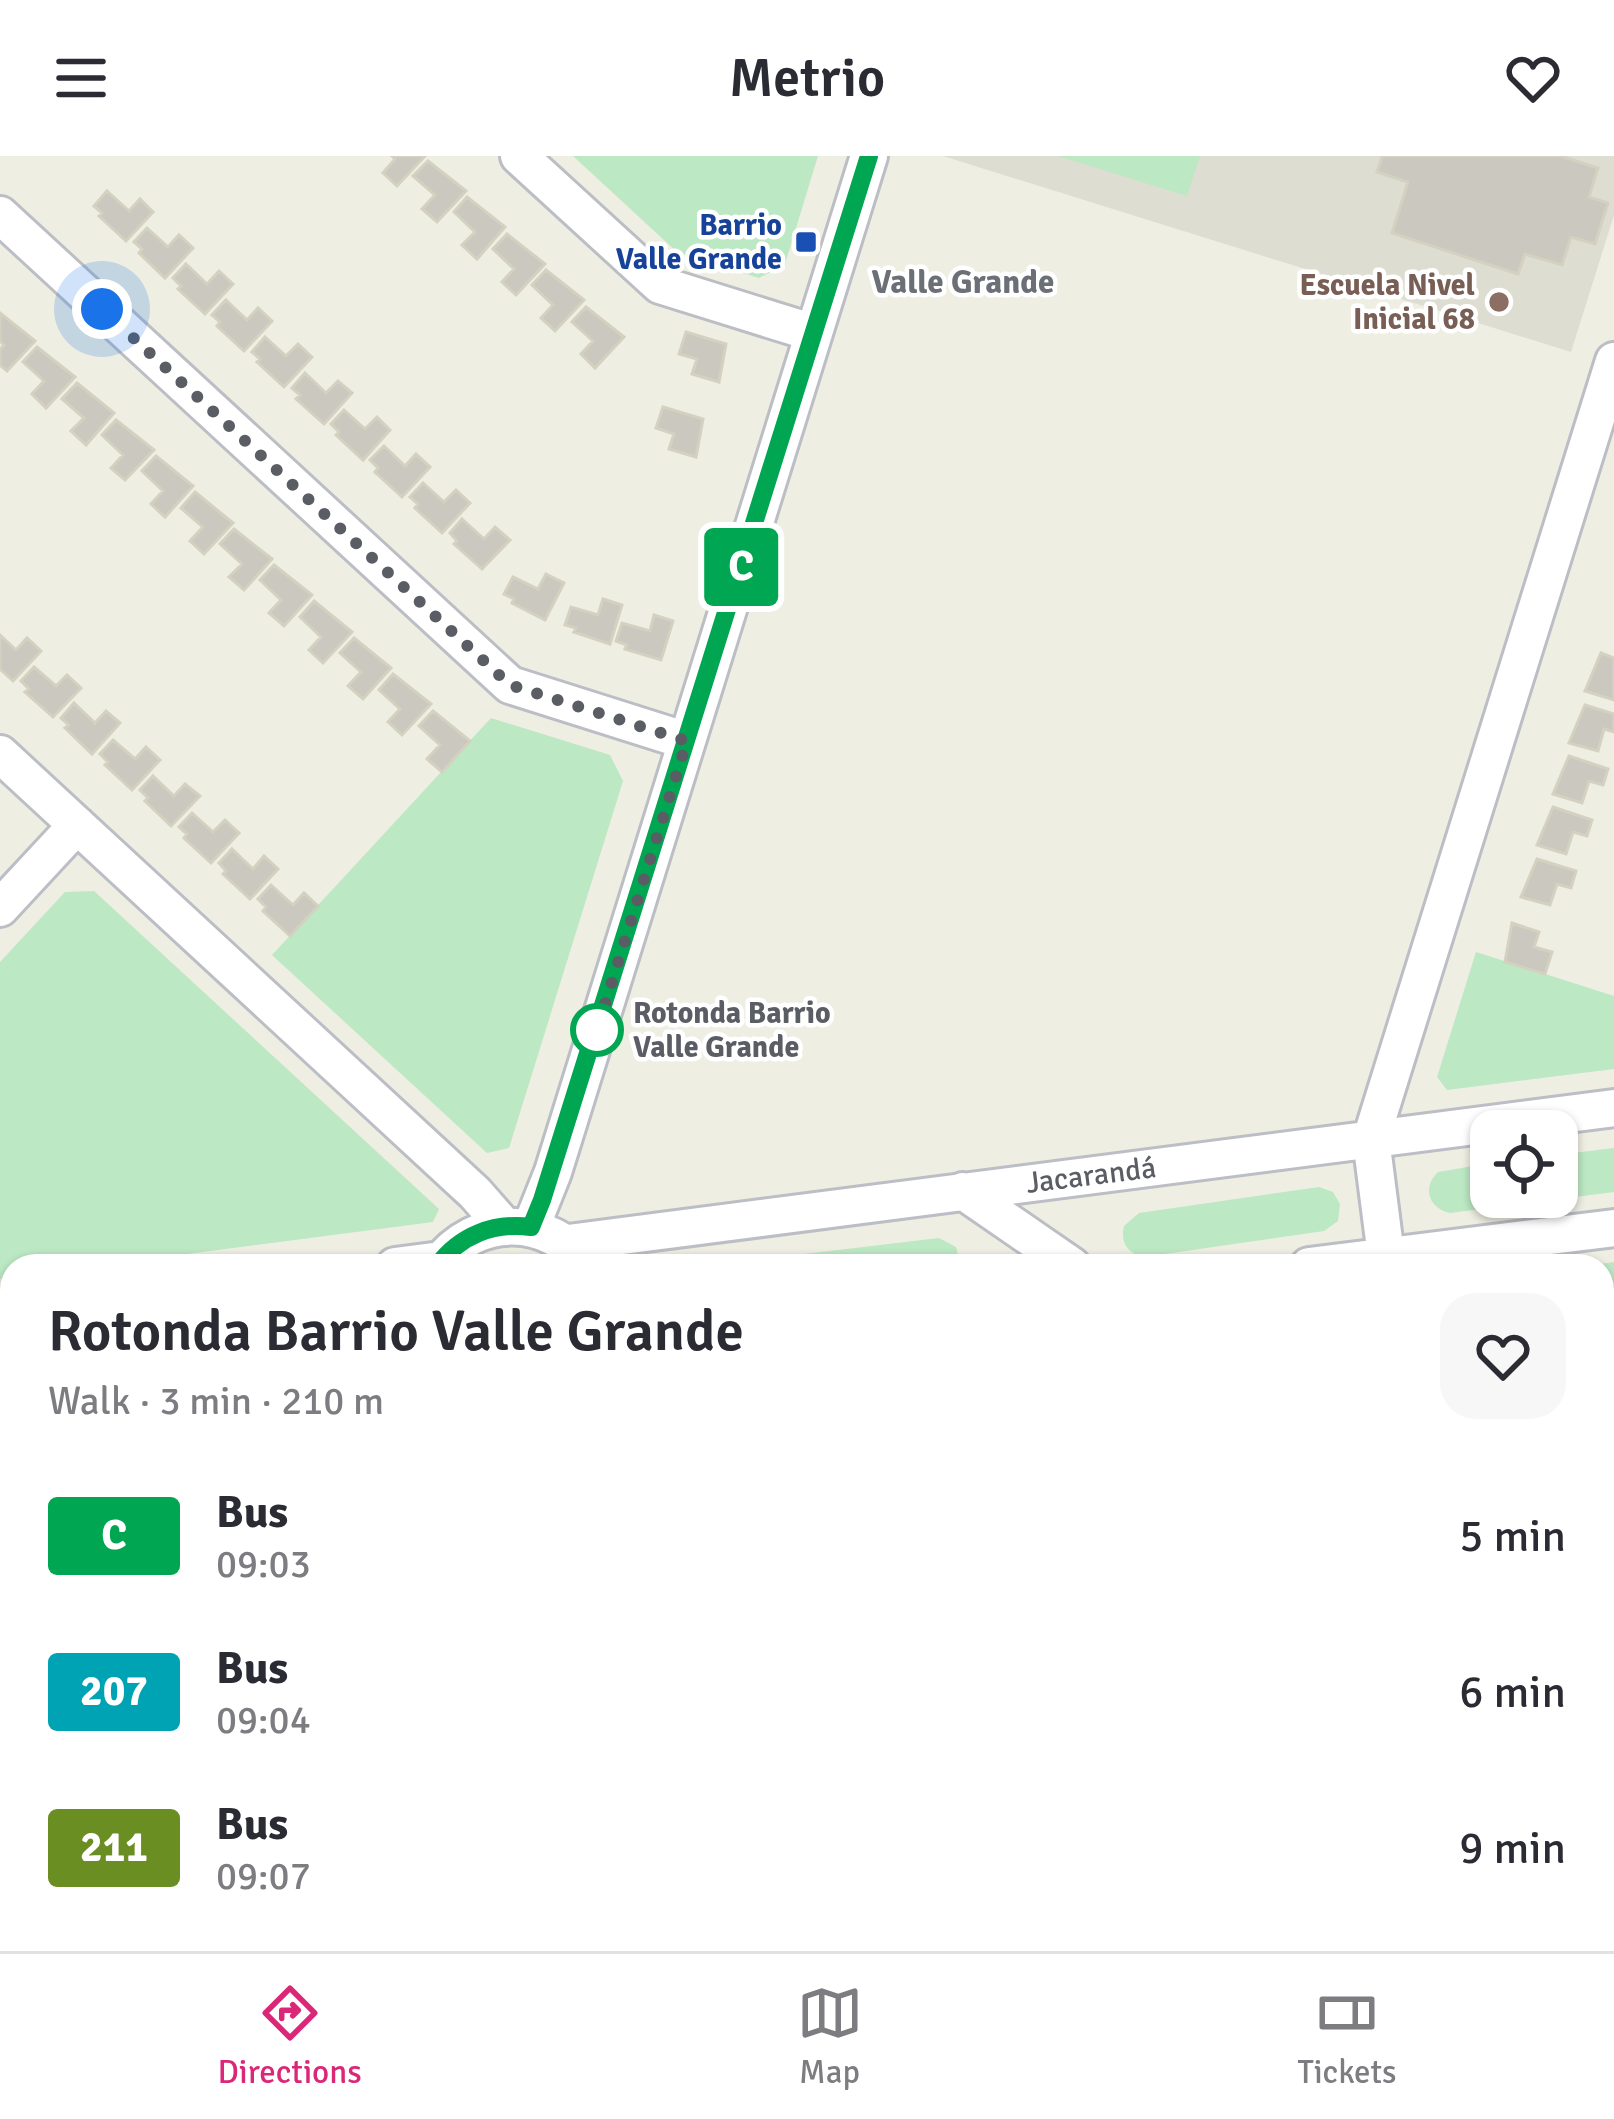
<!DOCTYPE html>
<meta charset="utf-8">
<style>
body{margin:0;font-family:Signika,sans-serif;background:#f7f7f7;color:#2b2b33;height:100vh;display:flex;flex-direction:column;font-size:45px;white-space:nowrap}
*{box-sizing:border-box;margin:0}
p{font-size:39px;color:#7c7c81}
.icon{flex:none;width:66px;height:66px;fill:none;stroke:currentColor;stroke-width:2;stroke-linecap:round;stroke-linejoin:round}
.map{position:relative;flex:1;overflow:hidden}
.details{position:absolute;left:0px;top:1098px;width:1614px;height:699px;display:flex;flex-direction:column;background:#fff;border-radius:36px 36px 0 0;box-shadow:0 3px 9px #0004}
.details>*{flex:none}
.badge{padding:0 24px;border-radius:9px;font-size:42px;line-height:78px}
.controls{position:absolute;left:1470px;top:954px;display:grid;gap:24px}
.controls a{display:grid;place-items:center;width:108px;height:108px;border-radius:24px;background:#fff;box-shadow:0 3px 9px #0004;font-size:60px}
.you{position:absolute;width:60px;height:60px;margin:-30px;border:9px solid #fff;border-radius:50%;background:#1a73e8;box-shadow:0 0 0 18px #1a73e833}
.map>.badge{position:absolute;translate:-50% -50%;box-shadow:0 0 0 6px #fff}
.round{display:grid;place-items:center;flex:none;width:126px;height:126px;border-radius:36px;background:#f7f7f7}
.summary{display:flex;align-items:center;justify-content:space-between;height:204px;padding:0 48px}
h1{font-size:57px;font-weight:600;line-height:90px}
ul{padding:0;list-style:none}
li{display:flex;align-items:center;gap:36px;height:156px;padding:0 48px}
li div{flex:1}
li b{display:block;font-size:45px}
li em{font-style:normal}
li .badge{min-width:132px;font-weight:700;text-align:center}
header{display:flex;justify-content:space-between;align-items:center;height:156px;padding:0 48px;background:#fff;font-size:54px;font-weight:600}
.menu{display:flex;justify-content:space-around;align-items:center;height:168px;border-top:3px solid #e1e1e2;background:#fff;font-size:33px;color:#7c7c81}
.menu a{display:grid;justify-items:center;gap:6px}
.menu .selected{color:#db2777}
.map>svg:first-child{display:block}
.education{fill:#deddd1}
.green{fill:#bce8c3}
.building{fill:#cac8bf;stroke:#d4d1c0;stroke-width:3}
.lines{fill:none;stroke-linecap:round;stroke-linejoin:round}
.minor-casing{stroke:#bcbec5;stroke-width:42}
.minor{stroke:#fff;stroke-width:36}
.line-casing{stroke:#fff;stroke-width:27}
.line{stroke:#00a651;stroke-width:18}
.walk{stroke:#5a5d64;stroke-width:12;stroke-dasharray:0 21.6}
.transit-dot{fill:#1a4fb4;stroke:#fff;stroke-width:4.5}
.education-dot{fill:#8d6e63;stroke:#fff;stroke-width:4.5}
.stop-dot{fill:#fff;stroke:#00a651;stroke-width:6}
.labels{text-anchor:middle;stroke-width:9;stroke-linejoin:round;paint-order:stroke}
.transit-label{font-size:30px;font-weight:bold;fill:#164399;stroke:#fff;text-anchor:end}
.education-label{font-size:30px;font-weight:bold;fill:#785e54;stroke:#fff;text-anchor:end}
.stop-label{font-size:30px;font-weight:bold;fill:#5a5d64;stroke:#fff;text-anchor:start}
.street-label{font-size:30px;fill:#5a5d64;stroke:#fff}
.neighbourhood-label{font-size:33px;font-weight:bold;fill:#6b6f76;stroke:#fff}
</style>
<header><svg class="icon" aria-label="menu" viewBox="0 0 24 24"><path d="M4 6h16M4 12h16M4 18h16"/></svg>Metrio<svg class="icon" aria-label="heart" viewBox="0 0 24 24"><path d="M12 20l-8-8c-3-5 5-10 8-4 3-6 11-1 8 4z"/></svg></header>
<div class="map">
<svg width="1614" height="1795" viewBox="0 0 1614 1795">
<rect width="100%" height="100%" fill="#efeee2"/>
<path class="education" d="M943,0H1614V59L1571,196Z"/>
<path class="green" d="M573,0H818L785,108L759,122L678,97Z
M1058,0H1200L1187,40Z
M491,562L610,599L623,625L509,992L487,997L272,799Z
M94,735L439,1053L433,1066L95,1110H12V1121L0,1123V806L65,736Z
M1476,796L1614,840V913L1447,934L1437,921Z
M1614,992V1036L1450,1057C1428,1052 1422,1031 1438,1016L1491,1007V1041H1557V999Z
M1319,1031L1333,1036L1340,1048L1338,1065L1324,1075L1144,1101C1127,1098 1120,1086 1124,1070L1139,1057Z
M939,1082L956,1091L961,1110H703Z
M1614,1106V1419L1602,1411V1110H1585Z
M12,1313V1785H109L102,1795H10L0,1788V1315Z"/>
<path class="building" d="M392,0H425L397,30L383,17L395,3Z
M1382,0H1561L1598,12L1589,41L1608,47L1595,88L1571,81L1562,109L1525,98L1518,118L1392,77L1408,26L1377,16Z
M428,5L466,35L437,66L422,53L435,39L413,20Z
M107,35L129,55L140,43L153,56L126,85L99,60L102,57L94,50Z
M467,41L505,71L477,103L462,89L475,76L454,56Z
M147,72L168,91L179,79L193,92L165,122L139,97L142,93L134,86Z
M507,78L545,108L516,139L502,126L514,113L493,93Z
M186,108L207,128L219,115L233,128L205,158L178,133L181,130L173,122Z
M546,114L584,144L555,175L541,162L553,149L532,129Z
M226,144L247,164L258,152L272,165L244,195L217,170L220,166L212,159Z
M586,151L624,181L595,212L581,198L593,185L572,166Z
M0,157L35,185L7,215L0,209V194L4,189L0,185Z
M686,176L726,188L719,226L692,218L697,203L679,198Z
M265,181L286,200L298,188L312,201L284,231L257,206L260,203L252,196Z
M37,191L75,221L46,252L32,238L44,225L23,206Z
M305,217L326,237L338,225L352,237L324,268L296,243L300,239L292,232Z
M77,227L114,257L86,289L71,275L84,262L62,243Z
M663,251L703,263L696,301L669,293L674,278L656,272Z
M344,254L365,273L377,261L390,274L363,304L336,279L339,276L331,268Z
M116,264L154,294L125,324L111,312L123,299L102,279Z
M384,290L405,310L416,298L430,311L402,341L375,316L378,312L370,304Z
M156,300L193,330L165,361L151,348L163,335L142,315Z
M423,327L444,346L456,334L470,347L442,377L415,352L418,348L410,341Z
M195,336L233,367L204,398L190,385L203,371L181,352Z
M462,363L484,383L495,371L510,384L482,413L454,388L457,385L450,377Z
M234,373L272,403L244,434L229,421L242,408L220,388Z
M274,409L312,439L284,470L269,457L281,444L260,424Z
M546,418L564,427L545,464L512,447L514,443L504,438L513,421L538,433Z
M603,443L622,449L610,488L574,476L576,472L565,469L571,451L598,459Z
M314,445L352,476L323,507L309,494L321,481L300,461Z
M654,459L673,465L661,504L625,493L627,489L616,485L622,467L650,475Z
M0,479L16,494L27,482L41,495L13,525L0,513Z
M354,482L391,512L363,543L348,530L361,516L340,497Z
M1601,497L1614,502V544L1585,535Z
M34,511L56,530L67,519L81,532L53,561L25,536L29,533L21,525Z
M393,518L431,548L402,579L388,566L400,553L379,534Z
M74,547L95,567L106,555L120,567L92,598L65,572L69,569L61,562Z
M1585,549L1614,558V576L1604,573L1598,595L1569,587Z
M433,555L470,585L442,616L427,603L440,589L419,570Z
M113,584L135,603L146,591L160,604L132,634L105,609L108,606L100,598Z
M1569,600L1608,613L1603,629L1589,625L1582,647L1553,638Z
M153,620L174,640L185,628L200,640L171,670L145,645L148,642L140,634Z
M1553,651L1592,664L1587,680L1573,676L1566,698L1537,689Z
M192,657L213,676L225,664L239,677L211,707L184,682L187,678L179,671Z
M232,693L253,713L264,700L278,713L250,743L223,718L226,715L219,707Z
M1537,703L1576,715L1571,732L1557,728L1550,749L1521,741Z
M271,729L293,749L304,737L318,750L290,780L263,755L266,751L258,743Z
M1512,767L1539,776L1534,791L1552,796L1545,818L1505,806Z
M1602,1666L1614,1675V1719L1602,1711Z
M250,1785H280L294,1795H248L245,1792Z
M454,1785H477L470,1795H447Z
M484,1785H495L505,1792L508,1789L517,1795H477Z
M753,1785H803L796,1795H760Z
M1163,1785H1206L1214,1791L1211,1795H1178Z
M1443,1785H1479L1472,1795H1458Z"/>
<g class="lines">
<g class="minor-casing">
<path id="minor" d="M519,0L660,129L814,177
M0,59L510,529L687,585
M0,598L475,1037L504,1070
M0,752L77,669
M963,1035L1072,1110
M531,1071L553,1016L869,0
M568,1087L1614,952
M1386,1100L1371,983L1614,205
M395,1110L441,1104
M437,1110C476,1056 549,1059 589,1110
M1309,1110L1614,1072
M0,1160L12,1159
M0,1278L12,1276
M1602,1473L1614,1481
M631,1785L646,1795
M1329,1785L1344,1795
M156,1795L163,1785
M905,1795L912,1785"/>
</g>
<use href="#minor" class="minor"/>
</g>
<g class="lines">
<g class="line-casing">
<path id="line" d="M437,1110C460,1079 494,1066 531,1071L542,1044L869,0"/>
</g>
<use href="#line" class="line"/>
<path class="walk" d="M102,153L510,529L687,585L597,874"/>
</g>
<rect class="transit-dot" x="794" y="74" width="24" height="24" rx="6"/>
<circle class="education-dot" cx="1499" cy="146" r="12"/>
<circle class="stop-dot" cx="597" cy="874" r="24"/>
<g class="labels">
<g class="transit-label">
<text x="782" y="79">Barrio<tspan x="782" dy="34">Valle Grande</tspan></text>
</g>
<g class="education-label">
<text x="1475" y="139">Escuela Nivel<tspan x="1475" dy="34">Inicial 68</tspan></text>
</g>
<g class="stop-label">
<text x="633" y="867">Rotonda Barrio<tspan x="633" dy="34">Valle Grande</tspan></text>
</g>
<g class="street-label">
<text transform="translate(1091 1019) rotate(-7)" y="10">Jacarandá</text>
</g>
<g class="neighbourhood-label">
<text x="963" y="137">Valle Grande</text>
</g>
</g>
</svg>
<div class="controls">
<a><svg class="icon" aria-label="locate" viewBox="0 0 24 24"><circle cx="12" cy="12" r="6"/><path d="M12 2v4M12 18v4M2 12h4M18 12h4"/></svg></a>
</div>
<div class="you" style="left:102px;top:153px"></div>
<b class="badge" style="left:741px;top:411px;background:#00a651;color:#fff">C</b>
<section class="details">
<div class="summary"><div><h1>Rotonda Barrio Valle Grande</h1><p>Walk · 3 min · 210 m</p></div><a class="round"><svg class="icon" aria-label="heart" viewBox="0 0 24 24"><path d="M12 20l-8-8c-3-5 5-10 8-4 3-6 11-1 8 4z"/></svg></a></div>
<ul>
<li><span class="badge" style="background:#00a651;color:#fff">C</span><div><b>Bus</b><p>09:03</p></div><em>5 min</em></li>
<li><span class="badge" style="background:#00a3b4;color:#fff">207</span><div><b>Bus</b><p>09:04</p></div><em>6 min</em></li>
<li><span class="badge" style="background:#6b8e23;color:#fff">211</span><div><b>Bus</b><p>09:07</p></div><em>9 min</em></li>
</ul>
</section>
</div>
<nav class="menu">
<a class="selected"><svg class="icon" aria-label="directions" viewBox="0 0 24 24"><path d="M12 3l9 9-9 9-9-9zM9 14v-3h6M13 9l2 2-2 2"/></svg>Directions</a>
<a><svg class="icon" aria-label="map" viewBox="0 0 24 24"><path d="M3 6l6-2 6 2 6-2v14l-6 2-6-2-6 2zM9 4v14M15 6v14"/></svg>Map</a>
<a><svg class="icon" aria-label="tickets" viewBox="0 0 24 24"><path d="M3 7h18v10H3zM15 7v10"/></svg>Tickets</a>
</nav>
